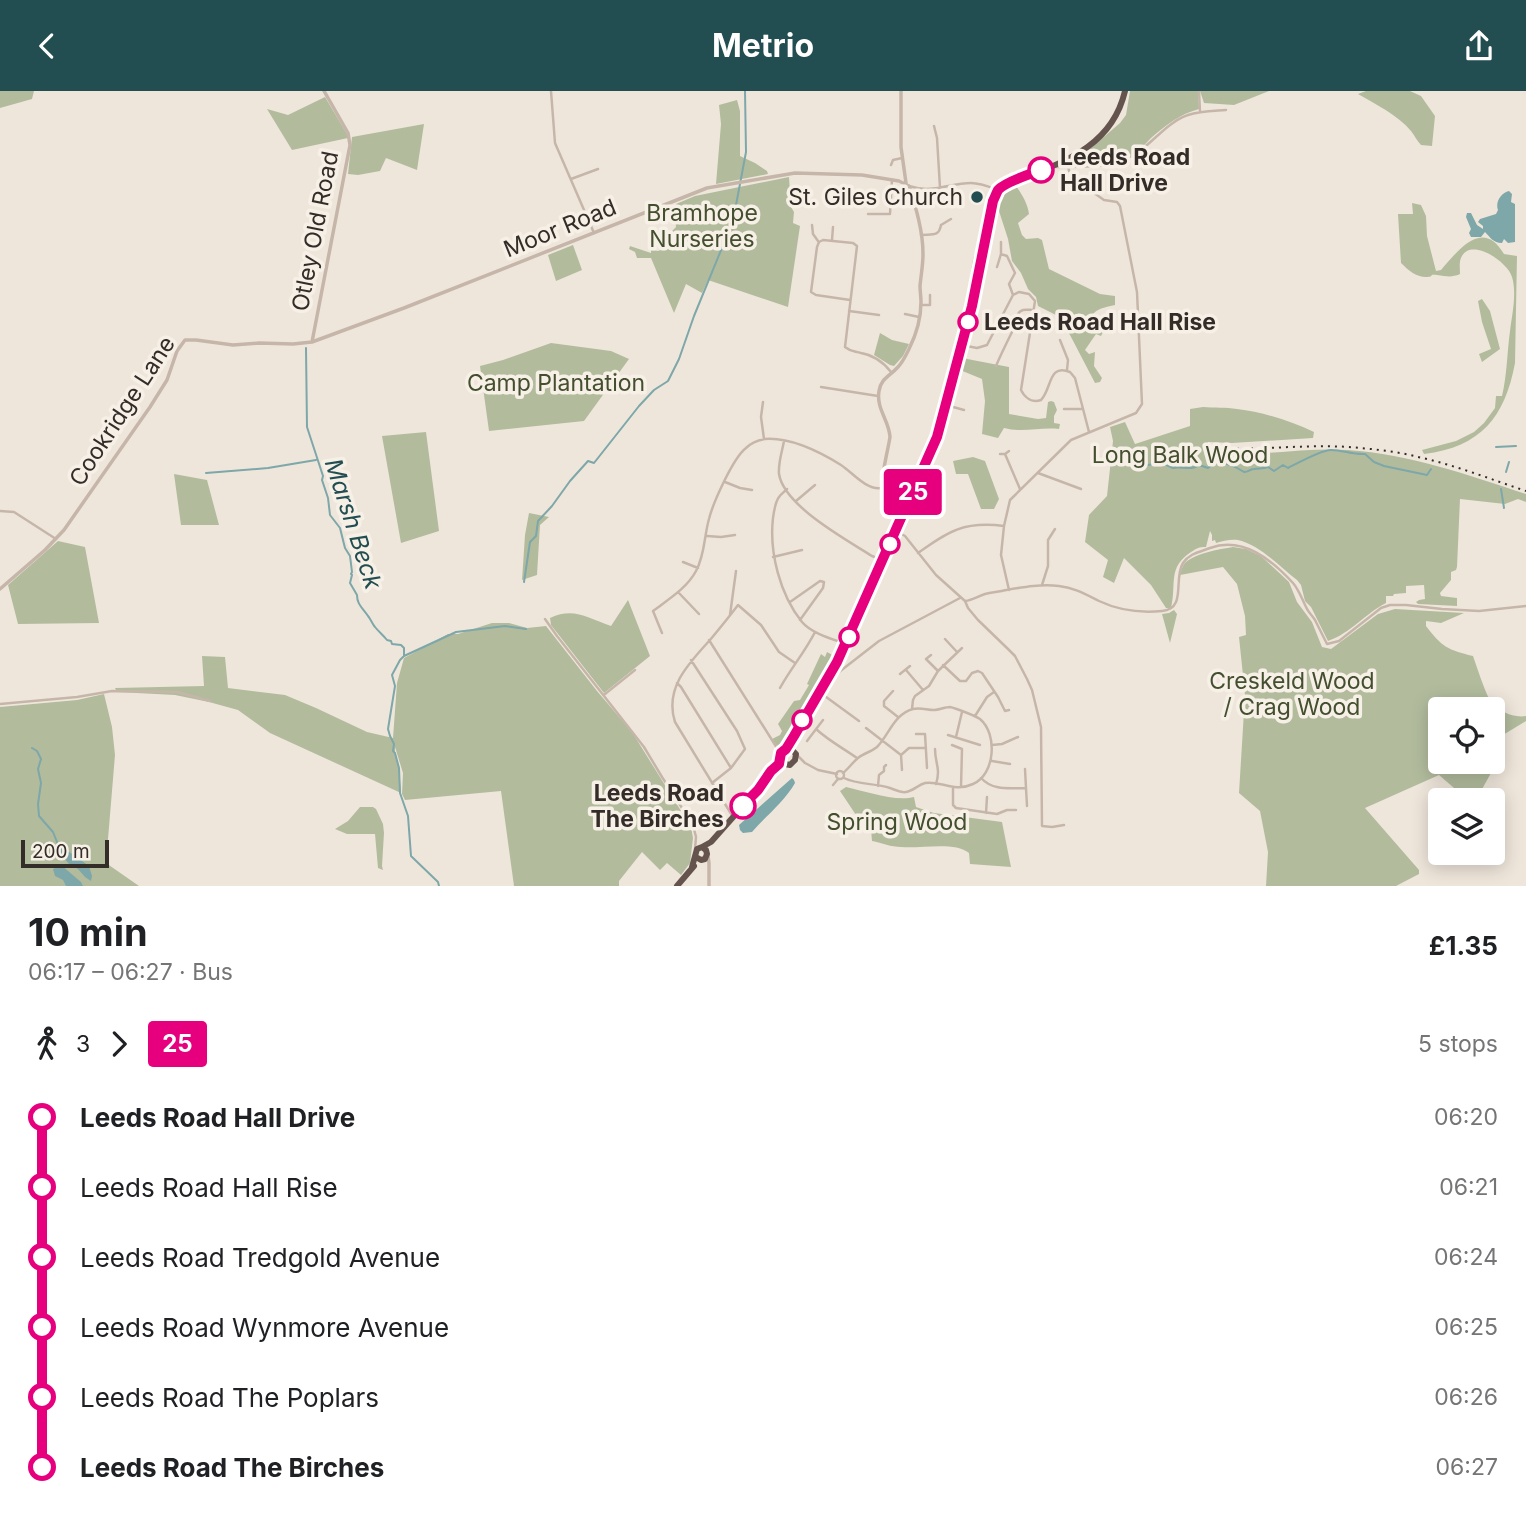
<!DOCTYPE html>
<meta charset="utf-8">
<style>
body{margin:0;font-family:Inter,sans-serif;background:#f6f6f6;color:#202124;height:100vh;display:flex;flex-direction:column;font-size:26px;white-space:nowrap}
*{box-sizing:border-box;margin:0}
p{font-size:23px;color:#757577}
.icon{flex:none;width:38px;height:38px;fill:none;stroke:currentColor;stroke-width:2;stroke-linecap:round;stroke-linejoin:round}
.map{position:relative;height:795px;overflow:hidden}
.side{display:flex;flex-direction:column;background:#fff;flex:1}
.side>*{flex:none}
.badge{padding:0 14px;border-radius:5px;font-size:24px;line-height:46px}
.tools{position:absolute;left:1428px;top:606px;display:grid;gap:14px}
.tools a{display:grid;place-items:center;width:77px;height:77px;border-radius:7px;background:#fff;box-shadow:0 4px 18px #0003;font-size:35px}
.scale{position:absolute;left:21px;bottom:18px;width:88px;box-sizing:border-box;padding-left:7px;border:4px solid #342c28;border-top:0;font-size:19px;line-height:24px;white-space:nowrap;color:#342c28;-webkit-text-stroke:5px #f7f0e7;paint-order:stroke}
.map>.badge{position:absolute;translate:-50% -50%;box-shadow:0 0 0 4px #fff}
.legs{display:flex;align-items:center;gap:10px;height:77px;padding:0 28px;font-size:23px}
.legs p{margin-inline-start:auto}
.summary{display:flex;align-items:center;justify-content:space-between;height:119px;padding:0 28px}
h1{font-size:38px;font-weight:700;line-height:52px}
ul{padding:0 28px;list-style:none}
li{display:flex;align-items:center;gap:24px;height:70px;font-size:26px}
li i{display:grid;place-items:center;width:10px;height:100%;margin:0 9px;background:currentColor}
li i::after{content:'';width:18px;height:18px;margin:-9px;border:5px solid;border-radius:50%;background:#fff}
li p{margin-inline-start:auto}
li:first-child i{background:linear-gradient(#0000 50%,currentColor 0)}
li:last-child i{background:linear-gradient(currentColor 50%,#0000 0)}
header{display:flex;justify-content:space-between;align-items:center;height:91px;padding:0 28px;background:#224d51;color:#fff;font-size:32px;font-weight:700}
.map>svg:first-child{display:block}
.green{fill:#b2bc9d}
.water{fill:#7da7a9}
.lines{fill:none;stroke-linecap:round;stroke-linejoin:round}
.stream{stroke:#7da7a9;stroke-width:2}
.minor{stroke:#c6b6a9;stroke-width:2.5}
.tertiary{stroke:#c6b6a9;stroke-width:3.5}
.trunk{stroke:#64544d;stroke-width:6}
.rail{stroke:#342c28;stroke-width:2;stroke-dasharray:2 5;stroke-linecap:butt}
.line-1-casing{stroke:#fff;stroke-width:16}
.line-1{stroke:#e6007e;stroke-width:10}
.stop-1-dot{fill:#fff;stroke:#e6007e;stroke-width:3.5}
.poi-dot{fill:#224d51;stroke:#f7f0e7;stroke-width:2.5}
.labels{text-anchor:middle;stroke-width:7;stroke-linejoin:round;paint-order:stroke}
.stop-label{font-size:23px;font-weight:bold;fill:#342c28;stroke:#f7f0e7;text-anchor:start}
.poi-label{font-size:23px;fill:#342c28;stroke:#f7f0e7;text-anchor:end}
.park-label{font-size:23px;fill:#434f2e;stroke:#f7f0e7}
.street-label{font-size:23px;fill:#342c28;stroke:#f7f0e7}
.water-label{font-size:24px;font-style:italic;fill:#224d51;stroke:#f7f0e7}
</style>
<header><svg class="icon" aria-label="back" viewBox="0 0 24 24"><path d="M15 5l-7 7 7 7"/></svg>Metrio<svg class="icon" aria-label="share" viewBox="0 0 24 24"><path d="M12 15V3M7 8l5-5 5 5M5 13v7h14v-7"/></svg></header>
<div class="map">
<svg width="1526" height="795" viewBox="0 0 1526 795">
<rect width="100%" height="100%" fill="#efe6db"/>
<path class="green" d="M0,0H34L32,8L0,17Z
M1130,0H1198L1199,18C1180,23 1166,34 1151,47C1146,52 1141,58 1134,62C1119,71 1103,73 1085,74L1084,63L1120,32L1126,24Z
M1200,0H1269L1234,14L1204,12Z
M1366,0H1410L1421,5L1435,25L1432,55L1421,54C1417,50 1415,45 1411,40C1398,24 1375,13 1358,3Z
M325,6L347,43L348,47L292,59L267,18L288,24Z
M737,9L740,20V65L755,72L767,80L768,83L716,93L721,33L719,14Z
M424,33L417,79L386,67L380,80L358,84L348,83L352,46Z
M789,86L791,116L794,121L793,132L800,135L788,216L708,189L702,202L686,193L674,222L651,167H637L635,161L629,158L630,155L651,162V159L658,160L671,155L673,151L670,142L676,136L675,129L680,122L676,113L695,105Z
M1015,94C1021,101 1028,113 1029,123L1018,132L1022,144L1026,148L1038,147L1042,149L1049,178L1100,203L1115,205V214C1103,217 1091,218 1090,232L1103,241L1101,245L1096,243L1085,259L1089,263L1095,261L1094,275L1102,287L1100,291L1095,292L1070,244L1056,224L1038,215L1036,206L1028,198L1021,182L1012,170L1008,148L999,120L995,119C999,104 1000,101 1015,94Z
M1412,112L1421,114L1426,125L1427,145L1436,180L1441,179C1459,158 1483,127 1504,163L1517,165L1515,272C1505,326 1481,356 1424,363L1422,359L1456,350L1474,341L1484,332L1495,317L1496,305H1502C1507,284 1507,262 1510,240C1512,224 1517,202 1512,186C1508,171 1470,145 1461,167C1459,171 1460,178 1460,183C1451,187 1446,185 1437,184C1427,183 1436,186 1426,186C1416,186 1408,179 1401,172L1398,123H1413Z
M573,154L582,179L556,190L548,164Z
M1482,208L1490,220L1500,258L1482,271L1479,263L1491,258L1482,231L1478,210Z
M880,242L892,249L909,253L903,265L894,275L890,274L874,264Z
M551,252L611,260L629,268L584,330L489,340L480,275L503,269Z
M962,267L1009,276V323L1038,328L1046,327L1048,311L1051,310L1054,311L1057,319L1054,325V332L1060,333L1059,338C1040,336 1023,342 1004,337L998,347L982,343L985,310L982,288L960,279Z
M1203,316C1214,317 1226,316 1237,318C1263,321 1291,330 1314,341L1313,347L1232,352L1208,351V361C1254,367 1301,356 1348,359C1410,363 1468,384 1526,403V411L1518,408L1505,413L1460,408L1457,476L1456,479L1451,481V489L1440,502L1441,505L1457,507V515L1418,513L1416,511L1419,509L1425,508L1424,494L1406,495V502L1394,503L1393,505H1386V512C1366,522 1351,542 1328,550L1311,516L1305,510L1301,494L1297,489C1280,476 1260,454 1238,449C1230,448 1223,450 1216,452L1215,449L1212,450V444L1210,440L1206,456C1199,456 1197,457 1191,461C1167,477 1177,492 1171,517H1166L1151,494L1124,467L1114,492L1103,486L1108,469L1085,451L1089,424L1107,405L1113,350L1110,336L1125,331L1135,353L1190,335V318Z
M426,341L439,440L401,452L382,345Z
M973,366L985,370L999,408L994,418H981L968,383H956L953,370Z
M174,383L207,389L219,434H181Z
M529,422L549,426L540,434L537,484L522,489L525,444Z
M58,450L85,456L99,532L18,533L8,494Z
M1233,456L1246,458L1261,465L1289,491L1297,511L1312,531L1322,556L1331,558L1378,523L1395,518L1464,522L1441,532L1426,530V535C1442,556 1448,559 1473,565C1477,576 1485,601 1490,609C1499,621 1513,627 1526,625V630L1493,650V618H1440V670H1488L1491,682L1476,709H1468L1439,684L1365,717L1419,779V783L1396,795H1266L1268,761L1260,720L1239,702L1245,604L1239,546L1246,544L1245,525L1237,493L1223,476L1180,484C1181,480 1182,476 1184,473C1192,463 1220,458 1233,456Z
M628,509L650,565L604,602L551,534L550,527C574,516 587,527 611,535Z
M1174,519L1177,523L1170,552L1162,523L1169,522Z
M492,532H509L527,537L546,535L597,600L632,641L691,736L693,747L690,772L681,784L667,772L660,779L642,761L619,790V795H514L501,700L405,709L402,703L403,682L395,656V662L399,677L401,702L270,642L238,619L209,611L175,604L117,601L115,597L204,595L202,565L225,566L228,597L285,604L316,617L367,641L393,647L397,592L404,567L448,543H458Z
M827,561L836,566L828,582L783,655L780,657L777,655L772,648L780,644L782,640L778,633L794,610L800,609L809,594L807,593L821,563L825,566Z
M104,603L112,636L115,664L106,772L139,795H0V616L77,609Z
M846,696C865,700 895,711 914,706L916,716L934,722L1002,731L1011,776L970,773L969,762C955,750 920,758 901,756C891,756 882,752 872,750L871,738L866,728L858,727L840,700Z
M360,716H373L376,718L383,733L384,742L382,775L383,779L378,777L375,743H347L335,738L348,730Z"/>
<path class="water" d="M1509,100L1512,103L1511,111L1515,113V151L1508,152L1504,148L1502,152C1493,152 1490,146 1485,141L1481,146H1471L1469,142L1471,138L1466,126L1467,122H1471L1477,134L1483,138V135L1478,131L1480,128L1496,123L1498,119C1495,111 1501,102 1509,100Z
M792,687L794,689L795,692C784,711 766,725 752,741L743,742L740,739L739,734Z
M61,755L89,775L92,785L91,790L85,786L78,778L69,773L58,759Z
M61,774L81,791L83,795H66L63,789L55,785L53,778Z"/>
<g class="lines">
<path class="stream" d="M306,257L307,336L323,385L322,389L328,407L330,424L340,437L345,457L350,465L352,481L351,483L352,484L350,492L357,504C357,514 363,517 368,525C370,527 373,534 375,536C379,541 383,544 387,549L391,550L392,553L401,554L404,557V565L400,569L392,584L395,595L388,638L390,645L394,653L393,660L395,662L399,677L400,702L408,725L411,765L438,791L439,795
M1496,356L1516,355
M1114,370H1125L1140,375L1162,372L1173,377C1181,375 1192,380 1199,374L1208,377L1217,370C1228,373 1235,375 1244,381C1249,381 1250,378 1254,378C1259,377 1263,378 1268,376L1274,380L1283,374L1288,377C1298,372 1321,359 1331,359C1343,359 1353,364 1365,363L1374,371L1384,375L1427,384L1431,378
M1506,381L1509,371
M206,382L268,377L316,369
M1501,398L1504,417
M524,491L530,451L536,445L538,430L552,415L570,390L588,370L594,372L639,315L654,299L668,290L679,268L694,225L733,130L746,61L745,0
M404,565L456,541L505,535L526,538
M32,657L37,660L41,668L38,678L41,692L38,713L39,725L53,741L59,756"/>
<path class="minor" d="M551,0L555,52L594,142
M1199,0L1200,21
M934,35L937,47L940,97
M891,74L893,69L902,67
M1055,76C1081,76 1111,78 1135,63C1153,52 1167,31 1188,24C1200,20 1213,20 1226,19
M571,88L598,78
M909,95C933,103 949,92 971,92C980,92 990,96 998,99
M868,123H890L892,89
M812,134L813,143L818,150
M921,144C932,143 939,146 941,134L951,128
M832,149L833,136
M1001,163L1007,165L1015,182L1009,193L1013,204
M997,176L1001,163V151
M975,192C970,180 974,162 982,152
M850,209L816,204L811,201L817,156L819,151L823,149L853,152L857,155L845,256C851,261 854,260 861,262C873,264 884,272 891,281
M922,214H930V204
M849,220L879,224
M905,223L919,226
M1060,249L1068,269L1067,279
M962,254L977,257L987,254L1013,204L1019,201L1029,203L1035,210L1021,299C1025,307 1032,312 1041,309C1052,298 1048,272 1070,281L1075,287L1089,341
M996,275C1001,263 1007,251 1013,239C1016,234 1015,227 1018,223C1021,217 1028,219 1033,219
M821,296L878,305
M763,311L761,326L764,348
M946,314L964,319
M1064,318H1082
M784,350C782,361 778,372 779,383C784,415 847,449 872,465L880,468
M1000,363H1005L1009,360
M1005,363L1020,398
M1038,382L1081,398
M725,391L740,397L752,399
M787,398C784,401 781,403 779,406C775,411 774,421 773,427C769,461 780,504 802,531C811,542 832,548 846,553
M796,410L815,394
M0,420L14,421L56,448
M896,440L905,445L936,484L965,510L968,517L978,529L1008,558L1015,565L1027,588L1032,599L1041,636L1042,735L1052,736L1064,734
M707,445L721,446L735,444
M918,462C949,440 964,430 1004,435
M773,466L802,459
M683,471L698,477
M1042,494L1048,475V449L1055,438
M1009,499L1001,464L1004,435L1010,409L1071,349L1136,322L1142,313L1137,201L1120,115L1117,111L1104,109L1077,90L1069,80L1067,68
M678,501L699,523
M965,510C973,509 978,505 985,503C992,501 999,501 1006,499C1024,496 1041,493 1059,495C1075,497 1085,503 1099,510C1118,519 1141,522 1162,520C1187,518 1173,488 1183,472C1190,462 1200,461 1210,457C1243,445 1272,469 1293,492C1299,499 1302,508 1306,516C1308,521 1312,524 1315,529C1319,537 1323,545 1327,553L1339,550L1381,517L1390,514H1406L1442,518L1479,520L1526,515
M790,511L820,490L824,491L823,497L800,529
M730,524L736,480
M545,528L557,545L644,656L662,686L693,734L696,746L695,758
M662,542L653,520C669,508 687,497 696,480C705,464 704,445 709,428C713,412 733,367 746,357C751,352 758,349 765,348C790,346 820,361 841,374C853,382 866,399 881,397
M945,548L957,561
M709,549L777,657L779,662
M931,564L926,568L938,580
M691,569L737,640L745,658L731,677L712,692
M943,574L960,590H966L972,582L978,580L982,582L998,606L1005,620L1009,619
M906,579L923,599
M900,583L910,575
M830,588L879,550L960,507
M677,592L681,596L731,677
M780,597C791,577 805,561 815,541
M893,600L884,610V615L898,626
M605,603L635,579
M822,603L859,630
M0,613L77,606L112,600L177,601L210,610
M912,618L913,609L915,605L929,595L938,580L962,557
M975,625L987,606L994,601
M866,637L901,664L909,657H926
M816,638C829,650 843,657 857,667
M916,643H925L927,677
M948,644L980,654
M956,646L962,621
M807,650L823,629
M952,654L962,658L961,696
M992,654L1002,653L1018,646
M935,658C935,673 941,677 936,693
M797,664L805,672L818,679L837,683
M901,664L902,679
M992,670L1010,673
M836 684a4 4 0 1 1 8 0a4 4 0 1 1-8 0Z
M843,682C849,677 853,671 858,667C864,662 871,661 877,656C889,644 894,623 913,618C920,616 927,619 934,619C939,619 945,616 950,616C955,617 976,625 980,628C998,643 995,684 973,693C954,702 940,689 925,692C918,694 913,700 906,701C900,702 896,699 890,697C875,692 858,694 844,687
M981,687C993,700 1009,697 1026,697L1025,678
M833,694L838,688
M878,695L879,684L884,680V676L886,674
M953,697V714L956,717L997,723L1007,719H1016
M1026,697L1027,715
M986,722L987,706
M733,726L675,631C664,597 689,572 710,549C720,537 729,526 738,514L761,534L779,561L795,572"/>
<path class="tertiary" d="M901,0V56L906,92
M312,251L350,54L348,42L324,0
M0,498L45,459L64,439L150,316L167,289L177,260L185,249H196L233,254L259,252L293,253L312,251L404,217L707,97L795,82L862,84L899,90L909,95C916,117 923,140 923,163C923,174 921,184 920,195C920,200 921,206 921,211C921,226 916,244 909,258C906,264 903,271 898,276C890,285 881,287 879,300C876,318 889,329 890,346C884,382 873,400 898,431
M708,765L709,772V795"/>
<path class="trunk" d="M786,658H791L796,663L795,669L790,674L785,673L782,671L780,667L781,662L786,658L794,645L837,571L937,346L975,199L993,110C996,102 999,98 1006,94C1056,73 1111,60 1125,0
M702,756L711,751L743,715L753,708L780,669
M692,776L697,758L702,756L706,759L707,763L705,768L701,769L696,766
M677,795L694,775"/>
<path class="rail" d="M1209,357C1256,360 1302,353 1349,356C1372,358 1396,360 1418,366C1455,374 1490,388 1526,400"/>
</g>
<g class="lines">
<g class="line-1-casing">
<path id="line-1" d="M743,715L750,709L751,706L758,699L771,680L779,673L781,662L786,658L794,645L837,571L937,346L972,215L993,110C994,108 997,101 998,99C1005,91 1030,83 1041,79"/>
</g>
<use href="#line-1" class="line-1"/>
</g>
<g class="stop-1-dot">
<circle cx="1041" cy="79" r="12"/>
<circle cx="968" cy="231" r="9"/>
<circle cx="890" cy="453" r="9"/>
<circle cx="849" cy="546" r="9"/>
<circle cx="802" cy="629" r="9"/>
<circle cx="743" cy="715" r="12"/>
</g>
<circle class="poi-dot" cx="977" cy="106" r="7"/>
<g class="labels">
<g class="stop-label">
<text x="1060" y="74">Leeds Road<tspan x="1060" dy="26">Hall Drive</tspan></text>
<text x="984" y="239">Leeds Road Hall Rise</text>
<text x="724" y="710" text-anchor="end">Leeds Road<tspan x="724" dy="26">The Birches</tspan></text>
</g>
<g class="poi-label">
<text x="963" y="114">St. Giles Church</text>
</g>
<g class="park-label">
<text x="702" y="130">Bramhope<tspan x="702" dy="26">Nurseries</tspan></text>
<text x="556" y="300">Camp Plantation</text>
<text x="1180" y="372">Long Balk Wood</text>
<text x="1292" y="598">Creskeld Wood<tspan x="1292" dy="26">/ Crag Wood</tspan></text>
<text x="897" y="739">Spring Wood</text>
</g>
<g class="street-label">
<text transform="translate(560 137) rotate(-22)" y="8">Moor Road</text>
<text transform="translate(315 140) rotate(-79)" y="8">Otley Old Road</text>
<text transform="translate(122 320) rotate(-57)" y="8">Cookridge Lane</text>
</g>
<g class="water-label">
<text transform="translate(353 433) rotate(72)" y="8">Marsh Beck</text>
</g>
</g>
</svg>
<div class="tools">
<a><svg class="icon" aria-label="locate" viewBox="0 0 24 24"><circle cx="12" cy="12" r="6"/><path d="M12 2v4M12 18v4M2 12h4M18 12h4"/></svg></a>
<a><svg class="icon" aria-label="layers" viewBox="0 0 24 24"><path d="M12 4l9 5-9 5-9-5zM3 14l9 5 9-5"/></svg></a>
</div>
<div class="scale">200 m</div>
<b class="badge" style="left:913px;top:401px;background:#e6007e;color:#fff">25</b>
</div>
<section class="side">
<div class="summary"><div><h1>10 min</h1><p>06:17 – 06:27 · Bus</p></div><b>£1.35</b></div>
<div class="legs"><svg class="icon" aria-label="walk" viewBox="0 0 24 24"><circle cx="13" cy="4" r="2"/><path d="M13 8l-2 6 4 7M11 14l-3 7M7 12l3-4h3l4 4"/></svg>3<svg class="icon" aria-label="forward" viewBox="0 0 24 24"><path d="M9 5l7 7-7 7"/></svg><b class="badge" style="background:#e6007e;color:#fff">25</b><p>5 stops</p></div>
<ul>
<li><i style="color:#e6007e"></i><b>Leeds Road Hall Drive</b><p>06:20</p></li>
<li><i style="color:#e6007e"></i><span>Leeds Road Hall Rise</span><p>06:21</p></li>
<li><i style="color:#e6007e"></i><span>Leeds Road Tredgold Avenue</span><p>06:24</p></li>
<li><i style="color:#e6007e"></i><span>Leeds Road Wynmore Avenue</span><p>06:25</p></li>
<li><i style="color:#e6007e"></i><span>Leeds Road The Poplars</span><p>06:26</p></li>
<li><i style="color:#e6007e"></i><b>Leeds Road The Birches</b><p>06:27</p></li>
</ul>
</section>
